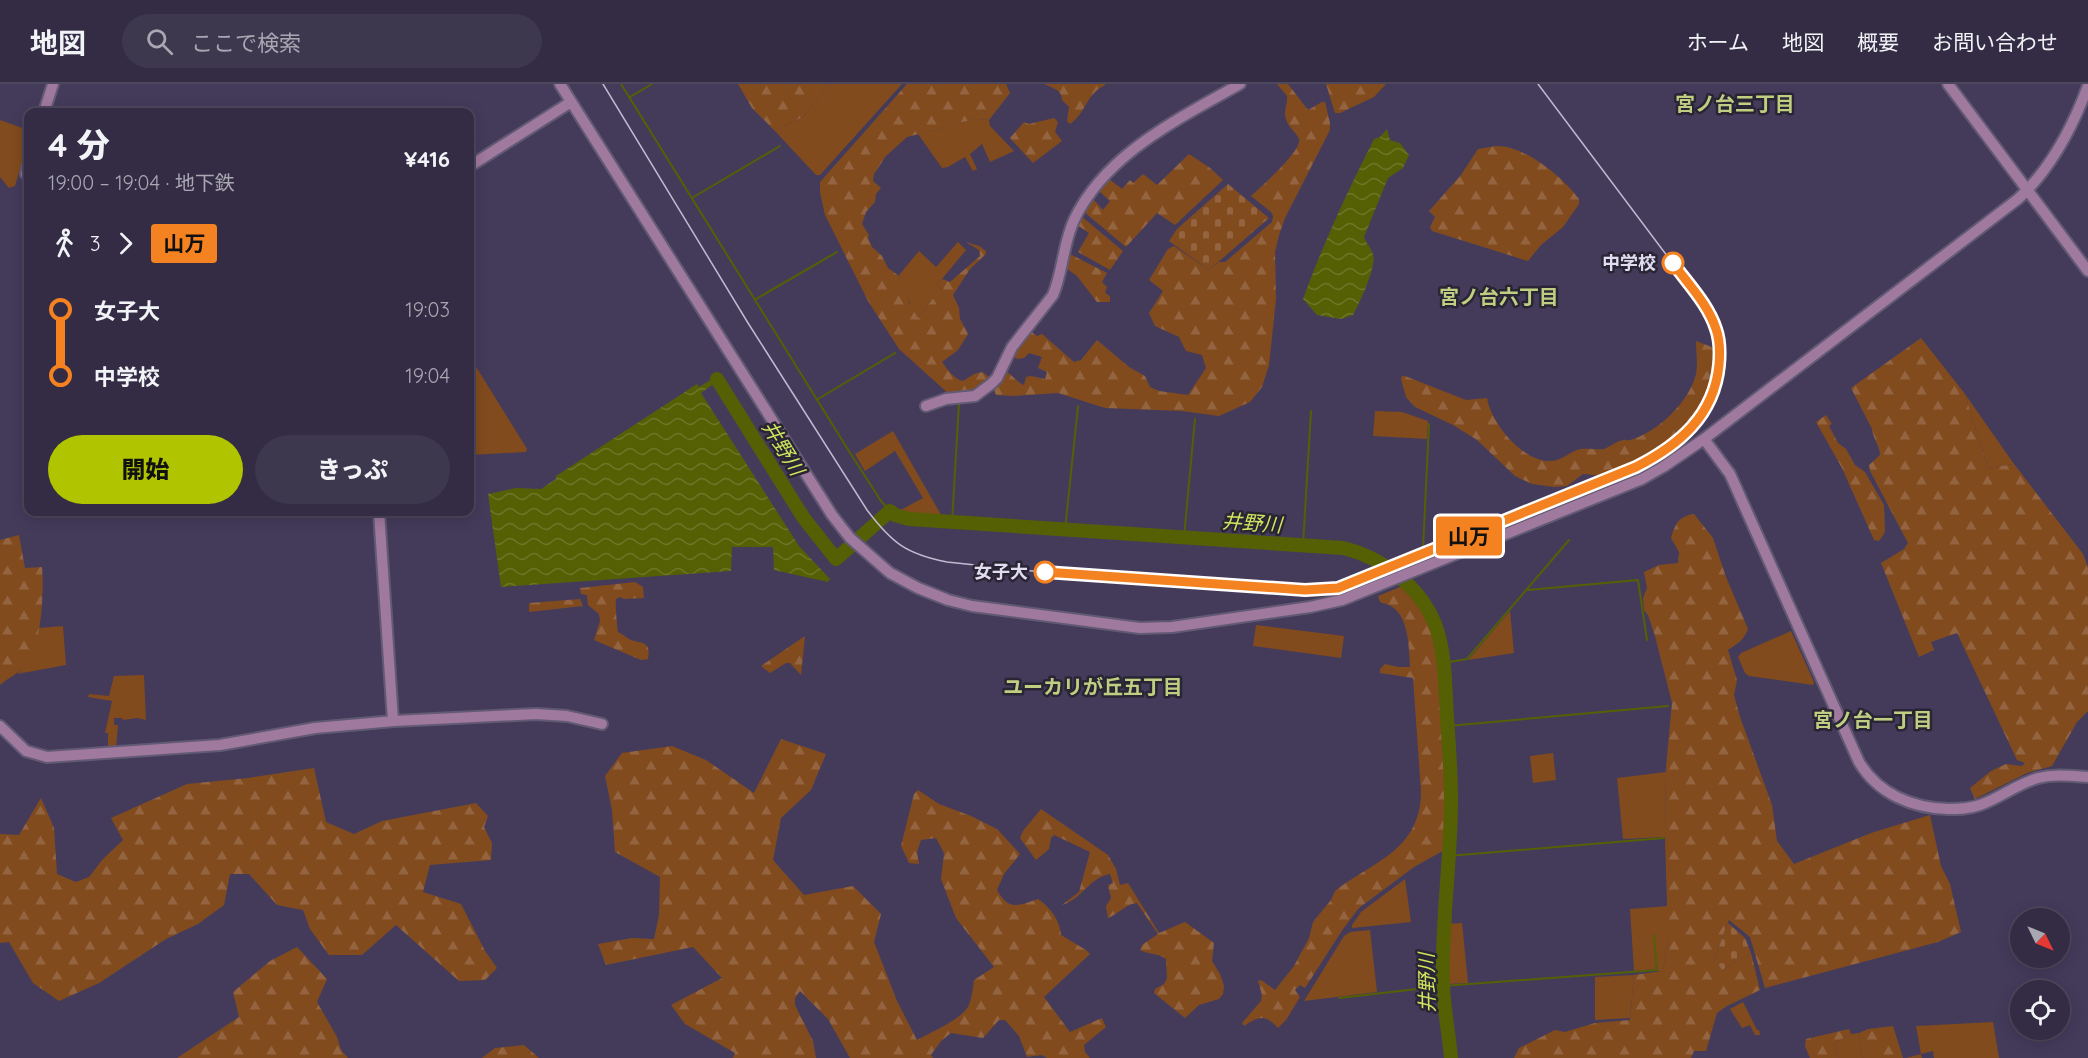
<!DOCTYPE html>
<html lang="ja">
<meta charset="utf-8">
<style>
body{margin:0;font-family:Quicksand,"Noto Sans JP",sans-serif;background:#3e384f;color:#f1f3f6;height:100vh;display:flex;flex-direction:column;font-size:22px;white-space:nowrap}
*{box-sizing:border-box;margin:0}
p{font-size:20px;color:#a9a7b2}
.icon{flex:none;width:33px;height:33px;fill:none;stroke:currentColor;stroke-width:2;stroke-linecap:round;stroke-linejoin:round}
.map{position:relative;flex:1;overflow:hidden}
.drawer{position:absolute;left:24px;top:24px;width:450px;height:408px;display:flex;flex-direction:column;background:#332c44;border-radius:12px;box-shadow:0 3px 15px #0003,0 0 0 2px #4e485d}
.drawer>*{flex:none}
.badge{padding:0 12px;border-radius:4px;font-size:21px;line-height:39px}
.needle{width:39px;rotate:133deg}
.buttons{position:absolute;left:2010px;top:824px;display:grid;gap:12px}
.buttons a{display:grid;place-items:center;width:60px;height:60px;border-radius:50%;background:#332c44;box-shadow:0 3px 15px #0003,0 0 0 2px #4e485d;font-size:30px}
.map>.badge{position:absolute;translate:-50% -50%;box-shadow:0 0 0 3px #fff}
.legs{display:flex;align-items:center;gap:9px;height:66px;padding:0 24px;font-size:20px}
.legs p{margin-inline-start:auto}
.head{display:flex;align-items:center;justify-content:space-between;height:102px;padding:0 24px}
h1{font-size:33px;font-weight:800;line-height:45px}
.action{display:flex;gap:12px;margin-top:auto;padding:12px 24px}
.action a{flex:1;height:69px;border-radius:36px;background:#b0c500;color:#111;font-size:24px;font-weight:800;line-height:69px;text-align:center}
.action a+a{background:#3e384f;color:#f1f3f6}
ul{padding:0 24px;list-style:none}
li{display:flex;align-items:center;gap:21px;height:66px;font-size:22px}
li i{display:grid;place-items:center;width:9px;height:100%;margin:0 8px;background:currentColor}
li i::after{content:'';width:15px;height:15px;margin:-8px;border:4px solid;border-radius:50%;background:#332c44}
li p{margin-inline-start:auto}
li:first-child i{background:linear-gradient(#0000 50%,currentColor 0)}
li:last-child i{background:linear-gradient(currentColor 50%,#0000 0)}
header{display:flex;align-items:center;gap:36px;box-sizing:border-box;height:84px;padding:0 30px;background:#332c44;border-bottom:2px solid #4e485d}
header strong{font-size:28px}
nav{display:flex;gap:33px;margin-inline-start:auto;font-size:21px}
.search{width:420px;height:54px;background:#3e384f;display:flex;align-items:center;gap:15px;box-sizing:border-box;padding:0 21px;border-radius:33px;color:#a9a7b2;font-size:22px}
.map>svg:first-child{display:block}
.green{fill:#814b1e}
.forest{fill:url(#forest-firs)}
.cemetery{fill:url(#cemetery-stones)}
.water{fill:url(#water-waves)}
.lines{fill:none;stroke-linecap:round;stroke-linejoin:round}
.stream{stroke:#556004;stroke-width:2}
.river{stroke:#556004;stroke-width:14}
.secondary-casing{stroke:#625a74;stroke-width:14}
.secondary{stroke:#a0799e;stroke-width:10}
.tram{stroke:#c0bad0;stroke-width:1.5}
.line-1-casing{stroke:#fff;stroke-width:14}
.line-1{stroke:#f58220;stroke-width:9}
.stop-1-dot{fill:#fff;stroke:#f58220;stroke-width:3}
.labels{text-anchor:middle;stroke-width:5;stroke-linejoin:round;paint-order:stroke}
.stop-label{font-size:18px;font-weight:bold;fill:#e1dcf0;stroke:#292534;text-anchor:end}
.neighbourhood-label{font-size:20px;font-weight:bold;fill:#c0ce82;stroke:#292534}
.water-label{font-size:20px;font-style:italic;fill:#d0e55d;stroke:#292534}
</style>
<header>
<strong>地図</strong>
<div class="search"><svg class="icon" aria-label="search" viewBox="0 0 24 24"><circle cx="10" cy="10" r="6"/><path d="M15 15l6 6"/></svg>ここで検索</div>
<nav><a>ホーム</a><a>地図</a><a>概要</a><a>お問い合わせ</a></nav>
</header>
<div class="map">
<svg width="2088" height="974" viewBox="0 0 2088 974">
<defs>
<pattern id="forest-firs" width="22" height="20" patternUnits="userSpaceOnUse" patternTransform="scale(1.5)"><rect width="22" height="20" fill="#814b1e"/><path d="M5 1l3.5 6h-7zM16 11l3.5 6h-7z" fill="#93643f"/></pattern>
<pattern id="cemetery-stones" width="16" height="16" patternUnits="userSpaceOnUse" patternTransform="scale(1.5)"><rect width="16" height="16" fill="#814b1e"/><path d="M2 7V4a2 2 0 0 1 4 0v3zM10 15v-3a2 2 0 0 1 4 0v3z" fill="#93643f"/></pattern>
<pattern id="water-waves" width="16" height="10" patternUnits="userSpaceOnUse" patternTransform="scale(1.5)"><rect width="16" height="10" fill="#556004"/><path d="M0 5q4-4 8 0t8 0" fill="none" stroke="#6d7629"/></pattern>
</defs>
<rect width="100%" height="100%" fill="#443b5b"/>
<path class="green" d="M832,0H902L820,91H816L775,47L803,33L826,4Z
M953,35C965,41 967,35 978,35C981,35 985,36 989,36L990,42L1014,67L990,78L982,60L970,70L977,85L973,87L965,73L948,83L942,84L918,50L942,44Z
M0,36L28,46V58L15,102L9,104L0,93Z
M958,158L966,166L937,201L944,206V213H934L918,234C915,230 911,225 910,220C906,209 908,200 899,191L919,167L936,183Z
M470,273L527,365L526,368L470,371Z
M1965,310L2014,380L1988,384Z
M1375,327L1402,328L1428,337L1427,355L1373,352Z
M893,347L944,436L911,433L897,428L923,414L895,367L865,387L855,370Z
M1510,527L1514,569L1468,576Z
M1256,541L1344,552L1341,574L1253,562Z
M63,542L66,581L17,590C31,577 35,563 38,544Z
M1791,547L1814,598L1813,601L1749,592L1745,589L1738,573L1741,569Z
M144,591L146,636L137,634L123,636L122,634H114V641H118L116,664L108,665V649H105L112,617L88,613L89,610L109,612L114,592Z
M1553,669L1556,696L1533,699L1530,672Z
M1666,688L1665,753L1623,755L1617,694Z
M1405,795L1411,838L1352,844V841L1361,828Z
M1668,822V853L1663,887L1658,888L1654,850L1656,885L1634,887L1630,825Z
M1462,839L1468,899L1447,900L1448,840Z
M1370,846L1377,908L1304,917L1344,852L1350,848Z
M1634,891L1630,934L1595,936V893Z
M1743,918L1757,946H1759L1760,951H1755L1750,941L1742,944L1730,925Z
M1993,938L1999,974H1934L1933,967L1921,970L1922,974H1906L1921,970L1916,942Z
M1859,949C1861,958 1859,966 1863,974H1839L1834,959L1851,950Z"/>
<path class="forest" d="M738,0H832L826,4L803,33L775,47L752,24Z
M907,0H1006L1010,9L989,36C985,36 981,35 978,35C967,35 965,41 953,36L942,44L907,53L886,72L874,90L873,97L881,104L876,110L875,118L866,128L862,140L869,151L868,154L872,163L882,172L888,184L906,197L909,219L918,234L934,213L944,212V206L937,201L942,195L950,198L980,172L979,166L966,158L979,162L986,167V170L970,185L953,211L959,224L960,235L968,250L958,266L942,278C948,286 953,294 963,297L974,290L982,288L988,292V298L976,306L950,311L899,265L868,217L825,131L820,108V98Z
M1044,0H1105V1C1085,11 1087,28 1070,40L1067,37L1069,23L1062,16C1062,6 1053,4 1044,0Z
M1277,0H1288L1308,26L1322,18H1325L1330,39V46L1285,134L1279,151L1275,168L1276,215L1269,281L1262,303L1250,318L1219,332L1182,327L1105,324L1058,309L1014,312L996,311L993,303L1005,287C1013,291 1016,298 1024,301L1026,293L1031,292L1045,295L1047,288L1038,284L1042,273L1029,269L1024,274L1017,275L1012,271L1029,246L1037,252L1042,250L1074,278L1081,276L1097,256L1129,283L1145,292L1150,303L1159,307L1188,311L1206,284L1202,271L1186,267L1179,253L1155,242L1149,229L1163,207L1149,196L1168,165L1174,162L1209,186L1219,178H1225L1272,138L1273,132L1271,128L1251,112C1260,104 1303,66 1299,55C1296,48 1288,43 1286,35C1283,27 1288,20 1287,12Z
M1326,0H1386L1374,13L1340,29H1335Z
M1054,34L1058,38L1055,48L1062,57L1033,79L1010,54L1024,38L1029,40Z
M1496,62C1524,61 1563,93 1579,115V120L1563,143L1541,161L1528,177L1432,147L1430,143L1435,133L1429,127L1461,91L1478,65Z
M1189,70L1210,84L1223,96L1175,141L1157,129L1126,163L1083,127L1093,115L1103,126L1110,117L1099,107L1109,95L1122,105L1130,96L1133,99L1143,90L1157,101Z
M1081,132L1123,167L1110,186L1078,168L1089,149L1077,141Z
M1068,169L1107,189L1102,198L1107,203L1105,209L1110,212V218H1097L1077,192L1066,184Z
M1921,254L1965,310L1988,384L2014,380L2083,470L2088,483V627L2077,638L2052,682L2027,689L1975,715L1970,704L1991,687L2006,680L2022,682L2025,679L2017,676L1957,549L1931,558L1934,566L1919,573L1881,479L1904,465L1908,459L1870,387L1869,381L1880,371C1880,362 1873,355 1872,345L1851,304Z
M1696,257L1717,265C1721,317 1686,355 1640,376C1630,381 1618,389 1606,391C1600,393 1590,390 1583,390L1567,402L1554,403L1532,400L1515,392L1477,356L1453,341L1415,323L1406,313L1401,295L1402,292H1405L1466,316L1487,314C1491,339 1523,379 1552,377C1564,376 1571,366 1581,365C1588,364 1597,366 1604,365C1610,363 1615,358 1620,357C1627,354 1622,357 1630,356C1657,349 1690,317 1696,290C1698,280 1696,267 1696,257Z
M1826,331L1832,340L1829,342L1838,359L1846,365L1855,381L1865,388L1884,421L1885,448L1879,457L1874,456L1842,384L1816,338Z
M1694,430L1713,454L1726,493L1748,545C1744,556 1737,560 1728,566L1737,596L1734,611L1740,633L1772,721L1777,757L1794,780L1871,749L1930,731L1941,782L1950,800L1961,848L1938,858L1765,904L1750,853L1729,836L1714,875L1722,886L1751,869L1760,906L1727,922L1717,929L1706,967H1694L1691,974H1514L1519,964L1555,946L1565,948L1595,939L1630,936L1634,891L1663,887L1668,853L1665,753L1666,683L1672,619L1655,552L1648,531L1644,526L1643,514L1647,504L1644,488L1659,481L1678,479L1679,468L1671,454C1675,440 1679,432 1694,430Z
M19,451L25,484L42,483C44,507 42,561 26,581C19,589 8,594 0,601V456Z
M635,498L643,503L644,514L624,515L620,513L616,515C615,521 617,542 618,548C622,550 627,554 631,556C643,560 651,557 648,575L641,576L594,556L600,537L599,530L588,521L587,511L581,510L580,504Z
M1405,501L1431,538L1435,550L1441,578L1449,716L1446,765L1414,783L1359,824L1343,845L1305,904L1300,901L1295,906L1300,913L1286,936L1278,944C1266,931 1260,931 1244,942L1242,939L1261,917L1262,911L1258,897L1261,896L1275,906L1294,882L1309,854L1313,838L1331,816L1335,807C1374,777 1421,766 1421,707L1413,594L1380,589V585L1385,580L1398,583H1410C1409,564 1409,530 1389,521C1386,520 1382,519 1380,518L1378,512Z
M580,515L583,522L529,528V519Z
M805,552L801,591L790,579H786L770,589L761,582Z
M781,655L826,670L811,706L781,734L773,776L804,811L853,802L881,830L874,858L897,917L917,956C931,948 963,935 969,921C972,913 973,904 974,896L994,883L956,834L941,795L944,769L936,754L921,756L917,768L919,780L909,779L901,762L914,710L918,706L939,720L971,732L997,745L1020,770L1004,790L997,806C1009,827 1017,822 1038,815C1050,823 1060,836 1061,851L1086,866L1090,870L1044,913L1070,948L1102,934L1106,943L1084,961L1085,968L1090,974H1047L1042,971L1027,973L1019,952L1005,936H999L983,954L951,949L941,957L931,971L933,974H850L828,935L800,907L795,914V921L813,957L816,974H733L735,969L685,940L671,921L722,894L693,863L606,881L598,860L632,854L654,855L659,831L660,793L615,768L612,726L605,692L622,669L672,662L706,676L754,709Z
M314,684L326,738L354,750L382,737L476,719L488,732L484,743L492,759L491,776L430,781L423,808L461,820L485,867L497,884L485,896L459,897L396,841L362,871H329L310,845L303,826L277,821L249,790H230L224,821L198,840L166,855L99,899L59,917L33,899L9,858L0,859V750L19,751L41,714L54,744L57,790L76,798L89,793L103,775L123,756L111,734L187,700L248,694Z
M1041,725L1108,771L1116,785L1120,801L1128,799L1159,849L1185,838L1214,859L1212,877L1220,890L1224,902L1223,910L1219,915L1199,921L1185,934L1154,909L1155,905L1164,900L1167,894L1166,875C1156,868 1149,871 1140,866L1142,861L1158,850L1137,819C1125,820 1119,830 1108,834L1106,822L1111,814L1108,801L1113,799L1110,790C1090,793 1081,816 1062,821L1079,808L1090,768L1054,751L1051,754L1049,765L1036,776L1020,754L1023,747Z
M297,863L327,895L317,918L337,953L341,966L348,974H177L239,933L233,908L270,877Z
M1893,942L1903,974H1863C1859,966 1861,958 1859,949L1868,945Z
M1849,945L1851,950L1834,959L1839,974H1810L1805,962L1806,955Z
M524,961L539,974H482L495,964Z"/>
<path class="cemetery" d="M1228,100L1269,134L1209,186L1169,157L1177,145Z
M1728,839L1745,854L1751,869L1722,886L1714,875Z"/>
<path class="water" d="M1387,45L1390,56L1400,59L1409,71L1403,84L1388,94L1364,153C1366,159 1372,165 1373,171C1377,182 1359,220 1353,231L1341,235L1317,231L1303,215C1323,160 1347,108 1374,55L1380,53Z
M714,294L716,298L701,309L799,462L830,495L828,498L774,486L773,463H732L731,487L501,503L488,410L516,404L541,405L556,395V392L697,300L699,303Z"/>
<g class="lines">
<path class="stream" d="M621,0L847,364L881,417L890,427
M630,13L652,0
M692,114L780,62
M756,215L837,168
M818,315L895,269
M952,438L959,319
M1065,446L1078,322
M1184,453L1195,335
M1303,461L1311,327
M1415,483L1423,465L1429,340
M1407,499L1410,493
M1528,506L1638,496L1647,556
M1444,579L1467,575L1569,456
M1448,642L1668,622
M1448,772L1664,754
M1339,914L1443,902L1657,886L1654,851"/>
<path class="river" d="M717,295L803,433L836,475L890,427L895,431L909,435L1343,464C1382,473 1420,503 1435,540C1446,569 1445,603 1447,634C1449,661 1451,688 1451,716C1451,778 1441,840 1443,902C1444,926 1449,950 1451,974"/>
<g class="secondary-casing">
<path id="secondary" d="M560,0L832,431L850,454L890,489L918,504L948,516L972,522L1140,544L1172,543L1310,523L1342,516L1642,395L1663,383L1704,355L2018,115C2050,86 2073,42 2088,2
M1948,0L2088,187
M44,28L53,0
M470,82L571,18
M26,90L28,81
M926,322L946,315L975,312L991,300L997,294L1012,263L1053,211C1063,187 1063,160 1074,136C1106,69 1179,35 1240,0
M1704,355L1730,390L1859,678C1878,710 1912,724 1948,725C1959,725 1969,725 1980,721C2000,714 2017,700 2038,694C2055,690 2071,692 2088,693
M379,428L393,637
M0,642L26,667L47,673L220,661L315,644L394,637L536,630L567,632L602,640"/>
</g>
<use href="#secondary" class="secondary"/>
<path class="tram" d="M603,0L748,239L867,426C892,459 906,470 947,478L1071,491L1305,506H1324L1348,501L1636,383C1679,361 1714,333 1719,282C1720,270 1720,257 1717,245C1715,238 1710,231 1707,225L1538,0"/>
</g>
<g class="lines">
<g class="line-1-casing">
<path id="line-1" d="M1045,488L1305,506L1338,504L1636,383C1679,361 1714,332 1719,281C1720,270 1720,256 1716,245C1708,220 1688,200 1673,179"/>
</g>
<use href="#line-1" class="line-1"/>
</g>
<g class="stop-1-dot">
<circle cx="1673" cy="179" r="10"/>
<circle cx="1045" cy="488" r="10"/>
</g>
<g class="labels">
<g class="stop-label">
<text x="1656" y="185">中学校</text>
<text x="1028" y="494">女子大</text>
</g>
<g class="neighbourhood-label">
<text x="1735" y="27">宮ノ台三丁目</text>
<text x="1499" y="220">宮ノ台六丁目</text>
<text x="1093" y="610">ユーカリが丘五丁目</text>
<text x="1873" y="643">宮ノ台一丁目</text>
</g>
<g class="water-label">
<text transform="translate(783 364) rotate(58)" y="7">井野川</text>
<text transform="translate(1252 439) rotate(4)" y="7">井野川</text>
<text transform="translate(1427 899) rotate(-91)" y="7">井野川</text>
</g>
</g>
</svg>
<div class="buttons">
<a><svg class="needle" viewBox="-14 -14 28 28"><path d="M0-13l5 13h-10z" fill="#e53935"/><path d="M0 13l5-13h-10z" fill="#a9a7b2"/></svg></a>
<a><svg class="icon" aria-label="locate" viewBox="0 0 24 24"><circle cx="12" cy="12" r="6"/><path d="M12 2v4M12 18v4M2 12h4M18 12h4"/></svg></a>
</div>
<b class="badge" style="left:1469px;top:452px;background:#f58220;color:#111">山万</b>
<section class="drawer">
<div class="head"><div><h1>4 分</h1><p>19:00 – 19:04 · 地下鉄</p></div><b>¥416</b></div>
<div class="legs"><svg class="icon" aria-label="walk" viewBox="0 0 24 24"><circle cx="13" cy="4" r="2"/><path d="M13 8l-2 6 4 7M11 14l-3 7M7 12l3-4h3l4 4"/></svg>3<svg class="icon" aria-label="forward" viewBox="0 0 24 24"><path d="M9 5l7 7-7 7"/></svg><b class="badge" style="background:#f58220;color:#111">山万</b></div>
<ul>
<li><i style="color:#f58220"></i><b>女子大</b><p>19:03</p></li>
<li><i style="color:#f58220"></i><b>中学校</b><p>19:04</p></li>
</ul>
<div class="action"><a>開始</a><a>きっぷ</a></div>
</section>
</div>
